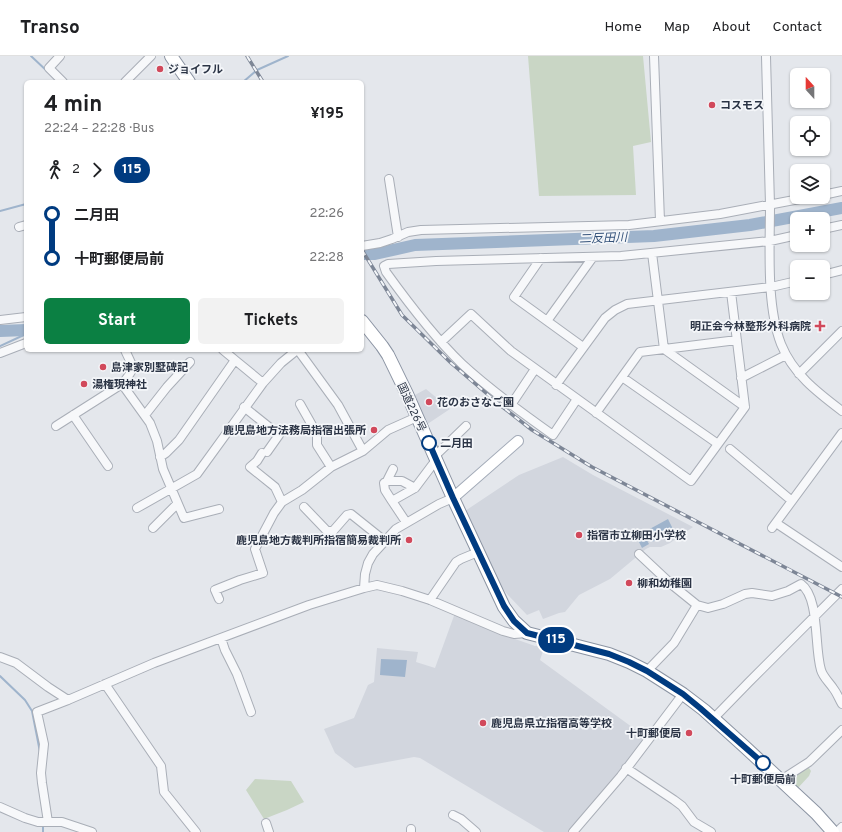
<!DOCTYPE html>
<meta charset="utf-8">
<style>
body{margin:0;font-family:Overpass,"Noto Sans JP",sans-serif;background:#f2f2f2;color:#202124;height:100vh;display:flex;flex-direction:column;font-size:15px;white-space:nowrap}
*{box-sizing:border-box;margin:0}
p{font-size:13px;color:#757577}
.icon{flex:none;width:22px;height:22px;fill:none;stroke:currentColor;stroke-width:2;stroke-linecap:round;stroke-linejoin:round}
.map{position:relative;flex:1;overflow:hidden}
.sheet{position:absolute;left:24px;top:24px;width:340px;height:272px;display:flex;flex-direction:column;background:#fff;border-radius:6px;box-shadow:0 1px 3px #0004}
.sheet>*{flex:none}
.badge{padding:0 8px;border-radius:13px;font-size:14px;line-height:26px}
.needle{width:26px;rotate:339deg}
.controls{position:absolute;left:790px;top:12px;display:grid;gap:8px}
.controls a{display:grid;place-items:center;width:40px;height:40px;border-radius:6px;background:#fff;box-shadow:0 1px 3px #0004;font-size:20px}
.map>.badge{position:absolute;translate:-50% -50%;box-shadow:0 0 0 2px #fff}
.legs{display:flex;align-items:center;gap:6px;height:44px;padding:0 20px;font-size:13px}
.legs p{margin-inline-start:auto}
.headline{display:flex;align-items:center;justify-content:space-between;height:68px;padding:0 20px}
h1{font-size:22px;font-weight:700;line-height:30px}
.primary-button{display:flex;gap:8px;margin-top:auto;padding:8px 20px}
.primary-button a{flex:1;height:46px;border-radius:6px;background:#0b8043;color:#fff;font-size:16px;font-weight:700;line-height:46px;text-align:center}
.primary-button a+a{background:#f2f2f2;color:#202124}
ul{padding:0 20px;list-style:none}
li{display:flex;align-items:center;gap:14px;height:44px;font-size:15px}
li i{display:grid;place-items:center;width:6px;height:100%;margin:0 5px;background:currentColor}
li i::after{content:'';width:10px;height:10px;margin:-5px;border:3px solid;border-radius:50%;background:#fff}
li p{margin-inline-start:auto}
li:first-child i{background:linear-gradient(#0000 50%,currentColor 0)}
li:last-child i{background:linear-gradient(currentColor 50%,#0000 0)}
header{display:flex;align-items:center;gap:24px;box-sizing:border-box;height:56px;padding:0 20px;background:#fff;border-bottom:1px solid #e0e0e0}
header strong{font-size:19px}
nav{display:flex;gap:22px;margin-inline-start:auto;font-size:14px}
.map>svg:first-child{display:block}
.built{fill:#d2d6de}
.green{fill:#c9d6c5}
.water{fill:#9fb4cc}
.lines{fill:none;stroke-linecap:round;stroke-linejoin:round}
.stream{stroke:#9fb4cc;stroke-width:2}
.river{stroke:#9fb4cc;stroke-width:12}
.minor-casing{stroke:#a9aeb7;stroke-width:10}
.major-casing{stroke:#a3abb8;stroke-width:12}
.highway-casing{stroke:#8b94a3;stroke-width:14}
.minor{stroke:#f7f8fa;stroke-width:8}
.major{stroke:#fff;stroke-width:10}
.highway{stroke:#fff;stroke-width:12}
.rail-casing{stroke:#7d8696;stroke-width:3.5}
.rail{stroke:#f4f6f9;stroke-width:2;stroke-dasharray:6;stroke-linecap:butt}
.line-1-casing{stroke:#fff;stroke-width:9}
.line-1{stroke:#003b80;stroke-width:6}
.poi-dot{fill:#d1495b;stroke:#f4f6f9;stroke-width:1.5}
.stop-1-dot{fill:#fff;stroke:#003b80;stroke-width:2}
.labels{text-anchor:middle;stroke-width:3.5;stroke-linejoin:round;paint-order:stroke}
.poi-label{font-size:11px;font-weight:bold;fill:#2b3445;stroke:#f4f6f9;text-anchor:start}
.street-label{font-size:11px;fill:#2b3445;stroke:#f4f6f9}
.stop-label{font-size:11px;font-weight:bold;fill:#2b3445;stroke:#f4f6f9;text-anchor:start}
.water-label{font-size:12px;font-style:italic;fill:#34527a;stroke:#f4f6f9}
</style>
<header>
<strong>Transo</strong>
<nav><a>Home</a><a>Map</a><a>About</a><a>Contact</a></nav>
</header>
<div class="map">
<svg width="842" height="776" viewBox="0 0 842 776">
<rect width="100%" height="100%" fill="#e4e7ec"/>
<path class="built" d="M426,333L450,353L426,369L413,340Z
M563,401L593,419L693,471L670,487L661,491H650L646,493L610,523L579,539L565,556L559,557L543,563L539,554L527,559L507,538L498,526L465,455L519,419Z
M455,557L504,579L535,590L545,589L540,604L647,682L571,776H544L420,702L414,701L355,712L335,697L324,673L354,662L368,629L374,626L377,592L418,596L416,606L435,612Z"/>
<path class="green" d="M528,0H643L651,86L633,90L636,139L539,140Z
M807,709L811,715L809,720L797,733L786,723Z
M255,723L291,725L304,746L287,754L264,763L246,734Z"/>
<path class="water" d="M668,463L674,475L652,486L646,475Z
M643,477L649,488L642,492L636,480Z
M381,603L407,604L405,621L380,619Z"/>
<g class="lines">
<path class="stream" d="M31,0L48,16
M243,26L257,14L288,0
M0,155L26,148
M0,290L26,278
M0,620L25,644L32,655L40,696
M43,776V767"/>
<path class="river" d="M362,198H375L415,189L654,180L750,169L842,152
M0,275L26,274"/>
<g class="minor-casing">
<path id="minor" d="M60,0L49,12L63,26
M654,0L660,165
M766,0C767,50 769,100 770,149C770,191 766,249 781,288C793,318 817,336 842,355
M125,26L151,0
M389,123L398,181
M823,139L842,135
M19,171L26,169
M823,173L842,169
M362,190L380,187L392,183L408,176L421,174L629,169L720,158L810,141
M652,197L664,293L745,351
M541,202L514,241L583,291
M823,219L842,214
M0,264L26,261
M547,265L593,201
M441,286L471,258L511,295L691,425L745,351L731,236
M125,294C134,314 136,311 122,328L150,367L157,385L163,413L184,462L219,453
M223,294L235,304
M298,294L338,349L363,395
M0,297L26,287
M799,318L842,275
M622,321L718,388
M741,322L786,299
M556,329L605,262L615,254L627,248L771,231L797,225
M577,343L553,379C522,357 490,334 462,308C433,280 409,248 386,216L384,210L388,208L436,205L621,200L770,185L797,179
M300,348L317,378V389L331,411
M511,349L535,313
M244,351L279,379L267,396
M596,357L640,296L737,284
M73,359L108,410
M145,359L167,331L190,306
M56,370L122,328
M730,393L792,445
M262,397L257,405L250,411L275,431L282,446
M435,400L466,370
M160,401L166,397L179,384L235,304L263,327
M387,425L393,413
M392,445L385,434L384,427L387,425H402L415,432
M304,451L327,475H333L347,459L351,458L381,482L386,484
M137,452L197,418L263,327L281,307L297,294
M406,466L392,445L415,432L436,404
M776,467L842,511
M153,472L177,448
M772,472L842,377
M639,498L671,528L697,549L708,552L723,548L745,538L752,537L772,540L788,535L801,528C820,542 814,591 821,614C823,621 829,626 833,632C837,637 839,643 842,648
M364,532L365,518L368,507L373,498L396,473L439,448L453,442
M219,543L215,534L240,524L263,517L255,493L274,457L282,446L302,434L331,411L363,395L388,374L417,361
M430,544L456,506L461,503L478,496
M221,582L225,594L237,618L251,656
M0,601L16,607L48,631L68,644
M647,615L674,587L697,549
M105,628L161,710L164,736L196,776
M713,663L749,626L842,533
M626,712L674,744L682,750L694,766L711,776
M781,724L809,706L842,674
M0,751L25,762L38,766H62L92,776
M453,759L461,763L476,776
M48,766L42,727L41,717L44,688L37,656L68,644L154,607L309,549L364,532L377,529L402,535L430,544L503,575L514,578L527,577
M266,767L269,776
M411,773V776
M573,776L621,720L683,638
M837,776L842,771"/>
</g>
<g class="major-casing">
<path id="major" d="M453,442L518,385"/>
</g>
<g class="highway-casing">
<path id="highway" d="M171,0L189,26
M362,265L382,290L388,299L407,338L453,442L504,551L514,565L527,577L609,598L629,606L647,615L683,638L704,654L745,691L816,757L833,776"/>
</g>
<use href="#minor" class="minor"/>
<use href="#major" class="major"/>
<use href="#highway" class="highway"/>
<g class="rail-casing">
<path id="rail" d="M247,0L263,26
M362,194L402,259L451,307L500,349L532,374L592,411L842,541"/>
</g>
<use href="#rail" class="rail"/>
</g>
<g class="lines">
<g class="line-1-casing">
<path id="line-1" d="M429,387L453,442L504,550L514,565L527,577L609,598L629,606L647,615L683,638L700,652L763,707"/>
</g>
<use href="#line-1" class="line-1"/>
</g>
<g class="poi-dot">
<circle cx="160" cy="13" r="4"/>
<circle cx="712" cy="49" r="4"/>
<path d="M818 264h4v4h4v4h-4v4h-4v-4h-4v-4h4z"/>
<circle cx="103" cy="311" r="4"/>
<circle cx="84" cy="328" r="4"/>
<circle cx="429" cy="346" r="4"/>
<circle cx="374" cy="374" r="4"/>
<circle cx="579" cy="479" r="4"/>
<circle cx="409" cy="484" r="4"/>
<circle cx="629" cy="527" r="4"/>
<circle cx="483" cy="667" r="4"/>
<circle cx="689" cy="677" r="4"/>
</g>
<g class="stop-1-dot">
<circle cx="429" cy="387" r="7"/>
<circle cx="763" cy="707" r="7"/>
</g>
<g class="labels">
<g class="poi-label">
<text x="168" y="17">ジョイフル</text>
<text x="720" y="53">コスモス</text>
<text x="811" y="274" text-anchor="end">明正会今林整形外科病院</text>
<text x="111" y="315">島津家別墅碑記</text>
<text x="92" y="332">湯権現神社</text>
<text x="437" y="350">花のおさなご園</text>
<text x="366" y="378" text-anchor="end">鹿児島地方法務局指宿出張所</text>
<text x="587" y="483">指宿市立柳田小学校</text>
<text x="401" y="488" text-anchor="end">鹿児島地方裁判所指宿簡易裁判所</text>
<text x="637" y="531">柳和幼稚園</text>
<text x="491" y="671">鹿児島県立指宿高等学校</text>
<text x="681" y="681" text-anchor="end">十町郵便局</text>
</g>
<g class="street-label">
<text transform="translate(412 351) rotate(65)" y="4">国道226号</text>
</g>
<g class="stop-label">
<text x="440" y="391">二月田</text>
<text x="763" y="727" text-anchor="middle">十町郵便局前</text>
</g>
<g class="water-label">
<text transform="translate(603 182) rotate(-2)" y="4">二反田川</text>
</g>
</g>
</svg>
<div class="controls">
<a><svg class="needle" viewBox="-14 -14 28 28"><path d="M0-13l5 13h-10z" fill="#e53935"/><path d="M0 13l5-13h-10z" fill="#757577"/></svg></a>
<a><svg class="icon" aria-label="locate" viewBox="0 0 24 24"><circle cx="12" cy="12" r="6"/><path d="M12 2v4M12 18v4M2 12h4M18 12h4"/></svg></a>
<a><svg class="icon" aria-label="layers" viewBox="0 0 24 24"><path d="M12 4l9 5-9 5-9-5zM3 14l9 5 9-5"/></svg></a>
<a>+</a>
<a>−</a>
</div>
<b class="badge" style="left:556px;top:584px;background:#003b80;color:#fff">115</b>
<section class="sheet">
<div class="headline"><div><h1>4 min</h1><p>22:24 – 22:28 · Bus</p></div><b>¥195</b></div>
<div class="legs"><svg class="icon" aria-label="walk" viewBox="0 0 24 24"><circle cx="13" cy="4" r="2"/><path d="M13 8l-2 6 4 7M11 14l-3 7M7 12l3-4h3l4 4"/></svg>2<svg class="icon" aria-label="forward" viewBox="0 0 24 24"><path d="M9 5l7 7-7 7"/></svg><b class="badge" style="background:#003b80;color:#fff">115</b></div>
<ul>
<li><i style="color:#003b80"></i><b>二月田</b><p>22:26</p></li>
<li><i style="color:#003b80"></i><b>十町郵便局前</b><p>22:28</p></li>
</ul>
<div class="primary-button"><a>Start</a><a>Tickets</a></div>
</section>
</div>
